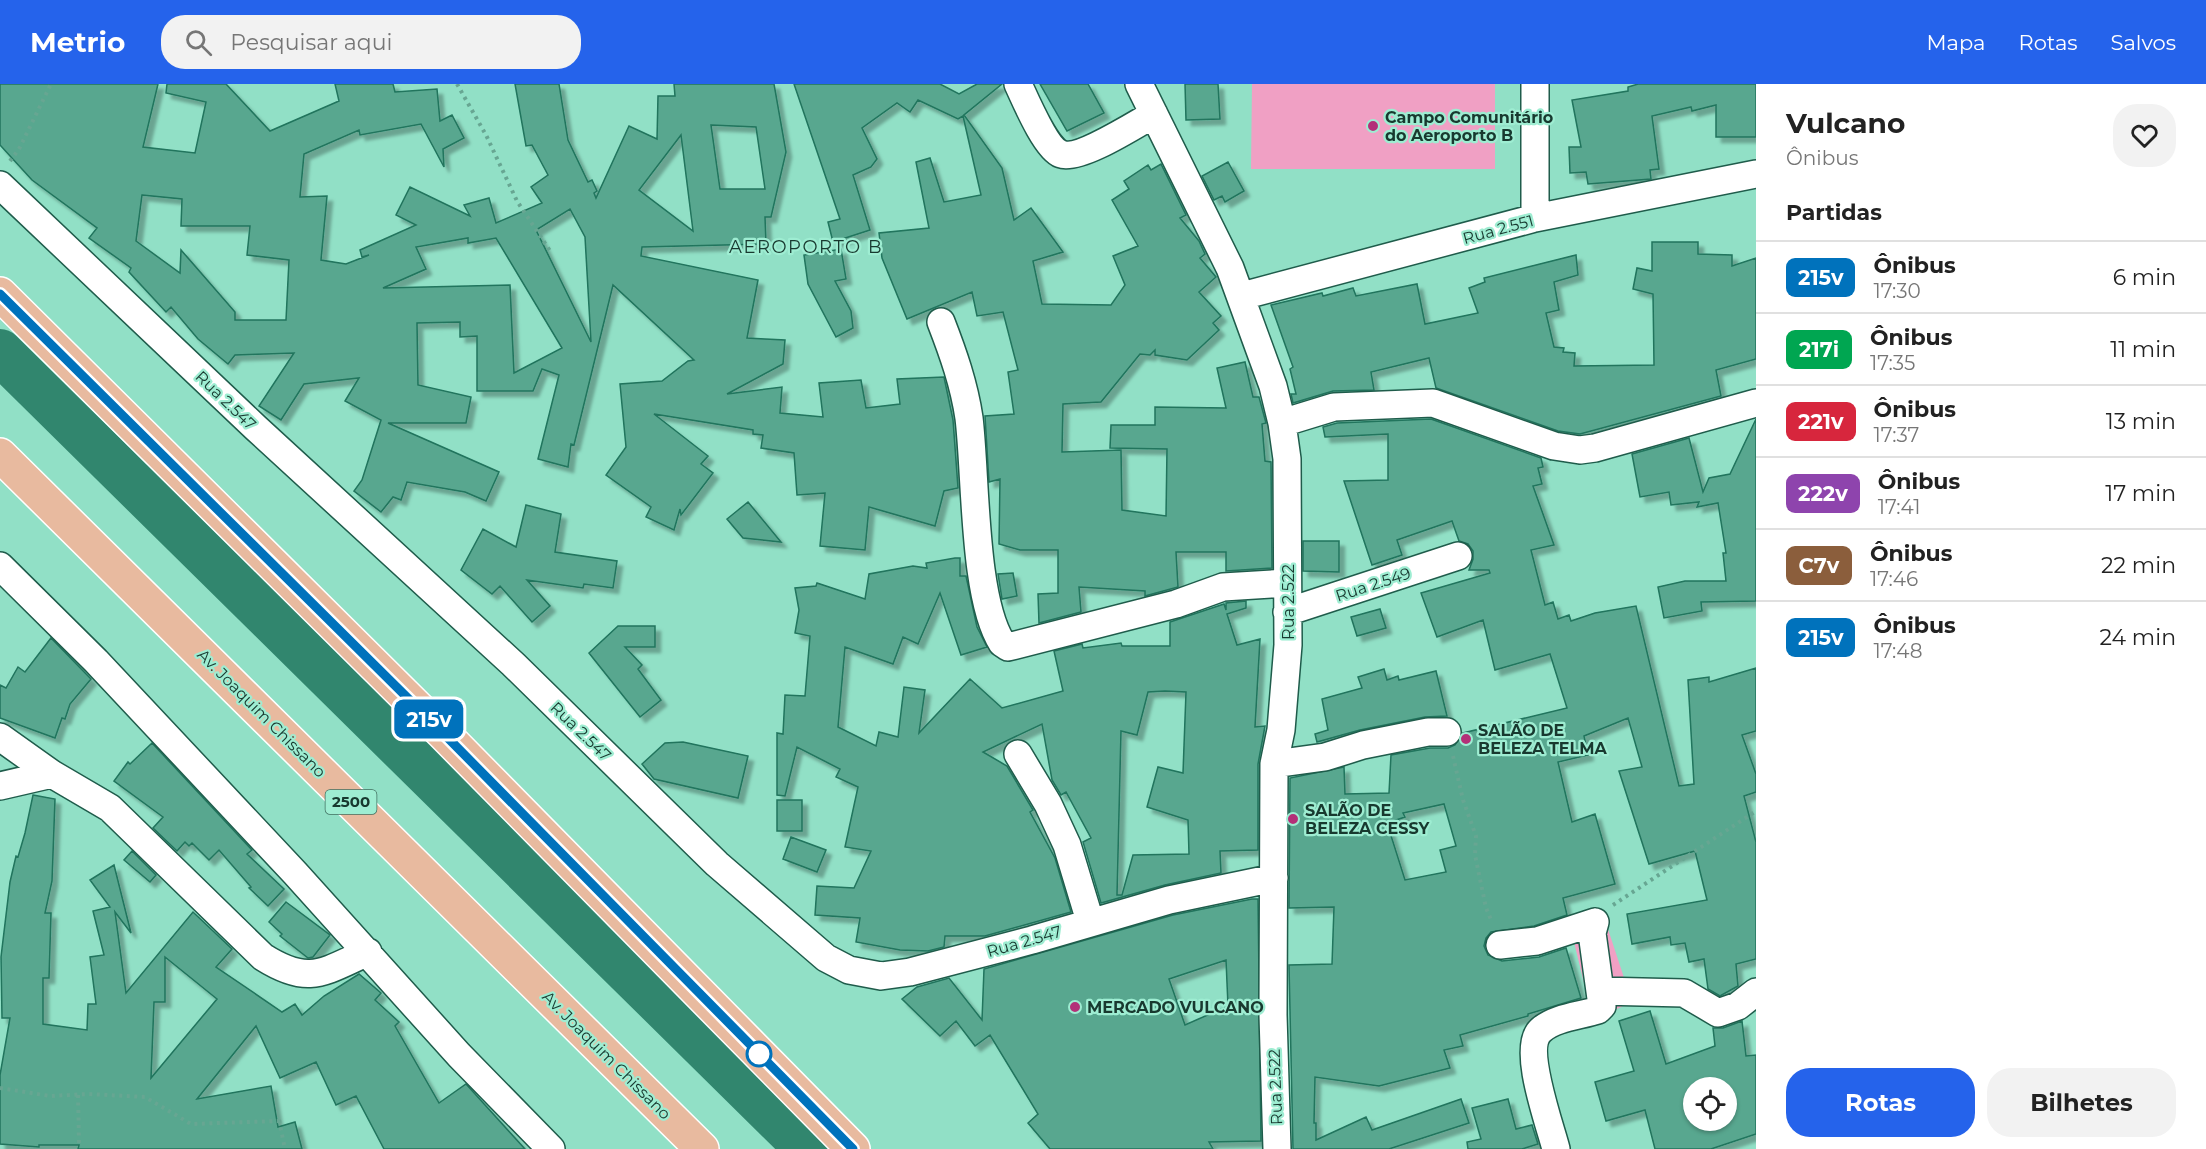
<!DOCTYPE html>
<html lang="pt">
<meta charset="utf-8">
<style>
body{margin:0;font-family:Montserrat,sans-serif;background:#f2f2f2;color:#222;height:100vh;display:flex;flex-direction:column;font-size:22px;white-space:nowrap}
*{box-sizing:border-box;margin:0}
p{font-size:20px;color:#767676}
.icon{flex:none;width:33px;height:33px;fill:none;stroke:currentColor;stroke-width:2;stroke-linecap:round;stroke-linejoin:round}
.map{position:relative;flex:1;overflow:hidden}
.sheet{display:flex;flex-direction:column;background:#fff;width:450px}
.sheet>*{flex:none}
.badge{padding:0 12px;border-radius:9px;font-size:21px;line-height:39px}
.buttons{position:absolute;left:1683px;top:993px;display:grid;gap:12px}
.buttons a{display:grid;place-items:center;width:54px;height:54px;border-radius:50%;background:#fff;box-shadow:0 2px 4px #0004;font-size:30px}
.map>.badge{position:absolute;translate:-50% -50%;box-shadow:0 0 0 3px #fff}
h2{padding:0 30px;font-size:22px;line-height:54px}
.round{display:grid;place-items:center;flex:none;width:63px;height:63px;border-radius:24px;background:#f2f2f2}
.overview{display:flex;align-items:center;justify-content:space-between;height:102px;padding:0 30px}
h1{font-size:28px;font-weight:700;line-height:45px}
.primary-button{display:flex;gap:12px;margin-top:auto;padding:12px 30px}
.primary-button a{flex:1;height:69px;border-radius:24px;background:#2563eb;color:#fff;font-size:24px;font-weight:700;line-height:69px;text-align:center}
.primary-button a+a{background:#f2f2f2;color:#222}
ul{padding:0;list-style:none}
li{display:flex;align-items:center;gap:18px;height:72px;padding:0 30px;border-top:2px solid #e0e0e0}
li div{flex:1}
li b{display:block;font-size:22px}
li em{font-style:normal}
li .badge{min-width:66px;font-weight:700;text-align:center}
header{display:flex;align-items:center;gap:36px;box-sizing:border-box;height:84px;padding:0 30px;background:#2563eb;color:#fff}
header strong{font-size:28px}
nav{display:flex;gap:33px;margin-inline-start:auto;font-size:21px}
.search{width:420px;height:54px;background:#f2f2f2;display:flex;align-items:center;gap:15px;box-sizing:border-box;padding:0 21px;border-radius:24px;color:#767676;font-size:22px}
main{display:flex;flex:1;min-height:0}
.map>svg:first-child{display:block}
.green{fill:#f0a0c4}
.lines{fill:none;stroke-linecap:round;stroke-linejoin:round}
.river{stroke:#31866e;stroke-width:46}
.building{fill:#59a78f;stroke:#20745d;stroke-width:1.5;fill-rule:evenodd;filter:url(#shadow)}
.minor-casing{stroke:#1f5c4b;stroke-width:30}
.major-casing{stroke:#fff;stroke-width:36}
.path{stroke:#67a692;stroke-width:4;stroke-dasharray:3 4.5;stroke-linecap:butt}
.minor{stroke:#fff;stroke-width:27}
.major{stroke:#e8ba9f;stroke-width:33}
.line-casing{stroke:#fff;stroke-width:14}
.line{stroke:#0072bc;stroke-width:9}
.poi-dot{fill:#b33078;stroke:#9eedd2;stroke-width:2}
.stop-dot{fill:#fff;stroke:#0072bc;stroke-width:3}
.labels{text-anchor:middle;stroke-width:4.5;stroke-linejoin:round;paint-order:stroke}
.shield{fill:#9eedd2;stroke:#406f60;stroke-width:1.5}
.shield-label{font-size:15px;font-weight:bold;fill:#18392f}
.poi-label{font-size:16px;font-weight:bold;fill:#18392f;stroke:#9eedd2;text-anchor:start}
.street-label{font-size:16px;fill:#18392f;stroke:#9eedd2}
.neighbourhood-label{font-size:18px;letter-spacing:1.5px;fill:#18392f;stroke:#9eedd2}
</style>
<header>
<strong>Metrio</strong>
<div class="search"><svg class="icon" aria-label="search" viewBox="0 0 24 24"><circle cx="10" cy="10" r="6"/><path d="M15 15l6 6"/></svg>Pesquisar aqui</div>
<nav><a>Mapa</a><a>Rotas</a><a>Salvos</a></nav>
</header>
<main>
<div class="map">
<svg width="1756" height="1065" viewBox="0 0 1756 1065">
<defs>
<filter id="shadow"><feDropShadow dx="5.5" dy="5.5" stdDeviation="1.5" flood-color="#0004"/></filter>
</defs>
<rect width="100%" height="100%" fill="#91e0c6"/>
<path class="green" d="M1252,0H1495V85H1251Z
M1606,839L1632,918L1593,936L1573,854Z"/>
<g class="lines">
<path class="river" d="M0,268L808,1065"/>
</g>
<path class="building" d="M0,0H158L143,63L195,69L206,18L166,9L167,0H226L270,47L339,17L335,0H393L395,8L437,5L440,37L452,31L464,54L443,65L444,83L421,40L360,51L359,46L304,70L300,113L327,112L321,176L346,180L369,171L362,173L360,166L416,141L396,131L410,103L470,132L464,121L489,114L496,139L542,119L531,103L548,91L532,61L526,62L515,0H559L568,56L588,98L592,96L597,107L594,109L596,114L629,42L657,55L658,12H675L674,0H774L786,68L771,133H765L766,160L642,163L641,172L758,196L747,254L785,256L783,280L727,310L782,303L780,329L823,333L819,299L861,296L866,324L900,320L897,295L944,293L953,336L958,404L944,407L935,442L869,423L865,466L820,462L825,409L797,411L794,369L761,364L763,351L753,350V346L654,330L708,372L701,380L713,389L681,431L680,425L674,446L646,433L651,423L606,391L626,363L620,300L662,297L688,277L694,276L613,201L574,361L571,360L568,383L538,375L559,291L542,285L533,307H477V252L460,253V238L417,239L418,301L471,313L466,339H388L499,388L486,417L465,408L407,398L401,416L393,413L381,428L354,407L362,396L381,336L345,317L359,294L304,300L281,336L259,322L294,269L235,271L228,280L198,255L171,223L166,228L129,188L131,184L89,154L97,144L32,96L0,61ZM711,41L756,43L765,105H720ZM681,51L693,147L639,106ZM142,111L182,115L181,142H250L247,171L289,176L286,236H235V228L181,166L180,189L136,157ZM570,125L585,153L591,258L536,146ZM468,154V159L496,154L562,264L514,289L510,201L383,204L426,185L416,163Z
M794,0H940L959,10L977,0H1002L964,31L1002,84L1014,136L1031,124L1063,168L1033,177L1042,220L1111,221L1125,201L1113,172L1138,162L1112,116L1129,105L1124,97L1148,81L1151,86L1161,80L1186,131L1180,134L1199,157L1205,170L1200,174L1216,193L1199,208L1221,232L1213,239L1219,246L1187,276L1155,271V266L1150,271L1140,270L1101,318L1063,320L1062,368L1121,366L1122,426L1166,432L1167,365L1110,364L1111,341H1155V323L1226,324L1217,284L1245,278L1253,313H1259L1266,339L1262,340L1265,377L1271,378L1272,484L1226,487V468H1176L1178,503L1145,512V507L1079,503L1081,528L1039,539L1038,510L1058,509V466H1020L999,460L1000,395L989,398L985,332L1014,330L1008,288L1018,286L1003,228L977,232L972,208L907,235L882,174L879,149L929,144L916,78L930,74L944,118L981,111L963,32L958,35L918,16L910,28L897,19L862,44L877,75L871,83L853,91L870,146L833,158L828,138L840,135Z
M1040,0H1088L1104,29L1067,47Z
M1185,0H1218L1220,35L1186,36Z
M1638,0H1756V53H1716V21L1692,27L1691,23L1652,32L1659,85L1650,86L1651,95L1588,100L1586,88L1570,89L1569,63H1581L1572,16L1628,7V3Z
M1228,78L1244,107L1225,118L1222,112L1214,116L1202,92Z
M1652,158H1698V170L1732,171V182L1756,174V275L1716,286L1721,312L1580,350L1558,347L1436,304L1429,274L1371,288L1374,306L1333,307L1293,319L1291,310H1296L1290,285L1293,283L1271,221L1322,209L1323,212L1353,204L1356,212L1417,200L1425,240L1478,229L1469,204L1485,198L1484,194L1576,171L1578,191L1554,198L1559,226L1546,229L1554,263L1564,264L1563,268L1575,269L1574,282L1654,281L1653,210L1633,205L1637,184L1652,187Z
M841,165L846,195L835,197L851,227L853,244L836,253L808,200L804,171Z
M1431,335L1541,374L1543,383L1538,384L1542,400L1533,402L1554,461L1531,466L1545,521L1553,518L1558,535L1569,531L1571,537L1595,529L1636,522L1679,702L1694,700L1688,596L1709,593V598L1756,584V647L1742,651L1756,690V708L1744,712L1756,758V875L1736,880L1738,902L1720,912L1708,905L1704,875L1689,878L1685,859L1671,861L1670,853L1632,860L1627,830L1707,816L1695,767L1649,780L1619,687L1642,683L1628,634L1584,652L1588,671L1558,678L1572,738L1595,730L1615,800L1563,814L1567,831L1534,842L1491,848L1486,854L1484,862L1488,871L1502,877L1539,873L1566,864L1581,914L1528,930V932L1460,951L1463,962L1444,966L1450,984L1379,1002L1315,993L1314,1039H1316V1056L1366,1033L1372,1046L1461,1015L1469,1039L1389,1065H1293L1289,881L1332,880L1334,823L1289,824L1290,694L1344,683L1345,710L1389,709L1391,671L1430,664H1448L1455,661L1463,649L1567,624L1550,570L1495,586L1483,536L1437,553L1421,509L1490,489L1489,486H1469L1473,475V467L1468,460L1459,457L1452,437L1397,456L1402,471L1372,481L1344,397L1388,396V350L1325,353L1323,343L1337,339ZM1444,720L1456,762L1440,766L1446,788L1405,796L1387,739L1405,733L1403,729Z
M1756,335V517L1701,518L1702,527L1664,534L1658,503L1685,497H1726L1723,469H1726L1718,419L1697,423L1699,418L1671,421L1669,408L1640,413L1632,370L1689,354L1703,408L1709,394L1730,390Z
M748,418L781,458L743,454L727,435Z
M526,421L561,430L555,468L617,477L613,504L584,500L583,504L527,496L550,522L532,538L500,502L492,510L461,486L483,445L516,463Z
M1303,457H1339V488L1303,487Z
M955,474H960V492H966L977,543L987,563L961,571L940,509L918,560L903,553L893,580L845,563L838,643L876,662L879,648L898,653L904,603L925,606L919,649L970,595L1002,624L1063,607L1054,567L1082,560L1083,564L1121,559L1122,562H1170V538L1224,520L1226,526V519L1246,517V524L1227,530L1237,561L1260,555L1255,643L1265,642L1258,680V766L1220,767L1221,789L1165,801L1101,819L1083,758L1091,754L1066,708L1061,711L1052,696L1042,640L983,668L1007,682L1033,726L1030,728L1055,774L1071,828L985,852H945L944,863L928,867L900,866L856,858L860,834L815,831L817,802L854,804L871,767L845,763L858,703L836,693L840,685L797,663L785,712L777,711V649L783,650L785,611L805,612L810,552L795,549L799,526L795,504L816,502L817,499L865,515L869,490L913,482L927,484L926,479ZM1165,607L1186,608L1183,689L1158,683L1147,723L1188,736L1189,770L1133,771L1122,811H1117L1121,647L1137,651L1148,608Z
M1013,489L1017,512L1002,515L998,490Z
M1380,525L1386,544L1357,552L1351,533Z
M618,542H655V563H625L642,581L638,585L661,616L640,633L589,569Z
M51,554L91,595L70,620L65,635L62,634L55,654L0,634V601L6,604L18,583L25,588Z
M1384,585L1387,596L1398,592L1399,596L1436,587L1447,632L1425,633L1360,646L1317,658L1315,650L1328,646L1322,615L1362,604L1358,593Z
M683,658L748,672L738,714L654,695L642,680L665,659Z
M152,659L252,766L247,770L284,805L268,822L249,804L251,803L219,766L209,776L192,759L189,762L185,758L177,767L153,744L163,733L114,697L128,678L130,680Z
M33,711L55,715L52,797L45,829H51L49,894H43V940L87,946L88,920H96L90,873L104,871L93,827L110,823L90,796L114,781L131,849L115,828L126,909L193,828L232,865L216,883L282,928L295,920L302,931L324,912L359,890L381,909L375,916L399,938L395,942L439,1019L466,1000L525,1065H384L356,1012L336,1021L316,978L280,994L256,942L197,1015L271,1002L278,1043L295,1038L302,1065H78L79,1061H39V1063L0,1060V991L10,934H2L1,873L10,798L16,772L18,773L25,749ZM165,873L217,915L151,994L154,918H165Z
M777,716H802V747H777Z
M791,753L826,766L817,788L783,775Z
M132,767L156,791L150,798L124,776Z
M1252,815H1258L1261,1057L1209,1058L1213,1065H1050L1028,1039L1038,1030L990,951L975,962L956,937L940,952L902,915L917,903L949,894L982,936L984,885L1173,831ZM1226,876L1228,922L1185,941L1169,895Z
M286,818L330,851L313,873L308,874L280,852L282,850L269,838Z
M1650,927L1666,980L1715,962L1713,944H1723L1742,937L1746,972L1756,971V1050L1711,1065H1655L1645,1026L1606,1037L1595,998L1634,987L1619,937ZM1694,1004H1726V1036H1694Z
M1508,1015L1516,1045L1532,1041L1538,1060L1522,1065H1468L1467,1058L1481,1055L1472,1024Z"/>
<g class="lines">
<g class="minor-casing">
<path id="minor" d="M1018,0C1025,15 1046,65 1061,70C1079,77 1136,40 1154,30
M1139,0L1230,184L1273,302L1282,339L1287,375L1288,561L1281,646L1274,680L1273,931L1277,1065
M1535,0V134
M0,101L256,344L513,580L717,780L826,874L849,886L881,892L910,888L1032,856L1169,816L1274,794
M1242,212L1535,134L1756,90
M941,238C953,269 964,300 969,334C976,391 973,514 1002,559L1008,563L1176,520L1223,503L1287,499
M1282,339L1334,323L1433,319L1554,362L1580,366L1595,364L1756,319
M0,482L96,577L295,789L459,971L551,1065
M1287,528L1458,472
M0,653L52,690L110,724L263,873C309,902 323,888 368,868
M1018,670L1048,720L1067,761L1090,837
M1274,680L1325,673L1363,661L1428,648H1447
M0,702L52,690
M1500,861L1537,857L1595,838
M1600,907L1684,909L1718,929L1738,922L1756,908
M1556,1065C1550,1041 1521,963 1541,946C1556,933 1580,932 1598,926L1602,922L1592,849L1595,838"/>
</g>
<g class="major-casing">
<path id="major" d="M0,210L443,649L853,1065
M0,371L702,1065"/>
</g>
<path class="path" d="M457,0L486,51L517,117L550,167
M10,77L19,65L51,0
M1453,672L1463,716L1476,752L1475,771L1486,824L1492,838
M1613,821L1756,727
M0,1004L50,1012L89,1010L145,1013L191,1040L279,1037
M78,1011L79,1059
M279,1036L285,1065"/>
<use href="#minor" class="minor"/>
<use href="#major" class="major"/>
</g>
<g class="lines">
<g class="line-casing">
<path id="line" d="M0,210L443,649L853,1065"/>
</g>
<use href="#line" class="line"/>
</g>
<g class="poi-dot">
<circle cx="1373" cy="42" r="6"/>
<circle cx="1466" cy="655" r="6"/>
<circle cx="1293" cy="735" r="6"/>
<circle cx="1075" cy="923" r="6"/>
</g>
<circle class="stop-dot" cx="759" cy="970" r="12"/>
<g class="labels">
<rect class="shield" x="325.5" y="706" width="51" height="24" rx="4.5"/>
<g class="shield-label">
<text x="351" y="723">2500</text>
</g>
<g class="poi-label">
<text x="1385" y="39">Campo Comunitário<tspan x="1385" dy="18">do Aeroporto B</tspan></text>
<text x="1478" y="652">SALÃO DE<tspan x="1478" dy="18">BELEZA TELMA</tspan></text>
<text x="1305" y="732">SALÃO DE<tspan x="1305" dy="18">BELEZA CESSY</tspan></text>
<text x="1087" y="929">MERCADO VULCANO</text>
</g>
<g class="street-label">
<text transform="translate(1498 145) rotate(-15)" y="6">Rua 2.551</text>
<text transform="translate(226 316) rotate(44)" y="6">Rua 2.547</text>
<text transform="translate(1373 500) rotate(-18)" y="6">Rua 2.549</text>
<text transform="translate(1288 518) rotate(-90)" y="6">Rua 2.522</text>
<text transform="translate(262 629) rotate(45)" y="6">Av. Joaquim Chissano</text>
<text transform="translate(581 647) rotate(44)" y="6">Rua 2.547</text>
<text transform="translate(1024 857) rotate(-16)" y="6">Rua 2.547</text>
<text transform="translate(607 971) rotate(45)" y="6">Av. Joaquim Chissano</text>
<text transform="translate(1275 1003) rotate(-92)" y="6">Rua 2.522</text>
</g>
<g class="neighbourhood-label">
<text x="806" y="169">AEROPORTO B</text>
</g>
</g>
</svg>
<div class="buttons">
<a><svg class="icon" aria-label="locate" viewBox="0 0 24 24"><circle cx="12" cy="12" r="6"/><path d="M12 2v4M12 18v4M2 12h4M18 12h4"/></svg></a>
</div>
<b class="badge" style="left:429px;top:635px;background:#0072bc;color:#fff">215v</b>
</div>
<section class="sheet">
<div class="overview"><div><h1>Vulcano</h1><p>Ônibus</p></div><a class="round"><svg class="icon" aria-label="heart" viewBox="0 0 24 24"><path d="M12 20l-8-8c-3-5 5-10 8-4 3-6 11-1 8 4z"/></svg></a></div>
<h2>Partidas</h2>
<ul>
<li><span class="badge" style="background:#0072bc;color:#fff">215v</span><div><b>Ônibus</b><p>17:30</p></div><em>6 min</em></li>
<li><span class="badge" style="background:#00a651;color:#fff">217i</span><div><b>Ônibus</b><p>17:35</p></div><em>11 min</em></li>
<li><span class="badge" style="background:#d7263d;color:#fff">221v</span><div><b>Ônibus</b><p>17:37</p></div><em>13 min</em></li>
<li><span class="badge" style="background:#8e44ad;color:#fff">222v</span><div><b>Ônibus</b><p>17:41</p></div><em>17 min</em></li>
<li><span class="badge" style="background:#8b5e3c;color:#fff">C7v</span><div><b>Ônibus</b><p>17:46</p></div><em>22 min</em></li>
<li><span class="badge" style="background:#0072bc;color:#fff">215v</span><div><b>Ônibus</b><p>17:48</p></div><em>24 min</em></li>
</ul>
<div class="primary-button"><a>Rotas</a><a>Bilhetes</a></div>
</section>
</main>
